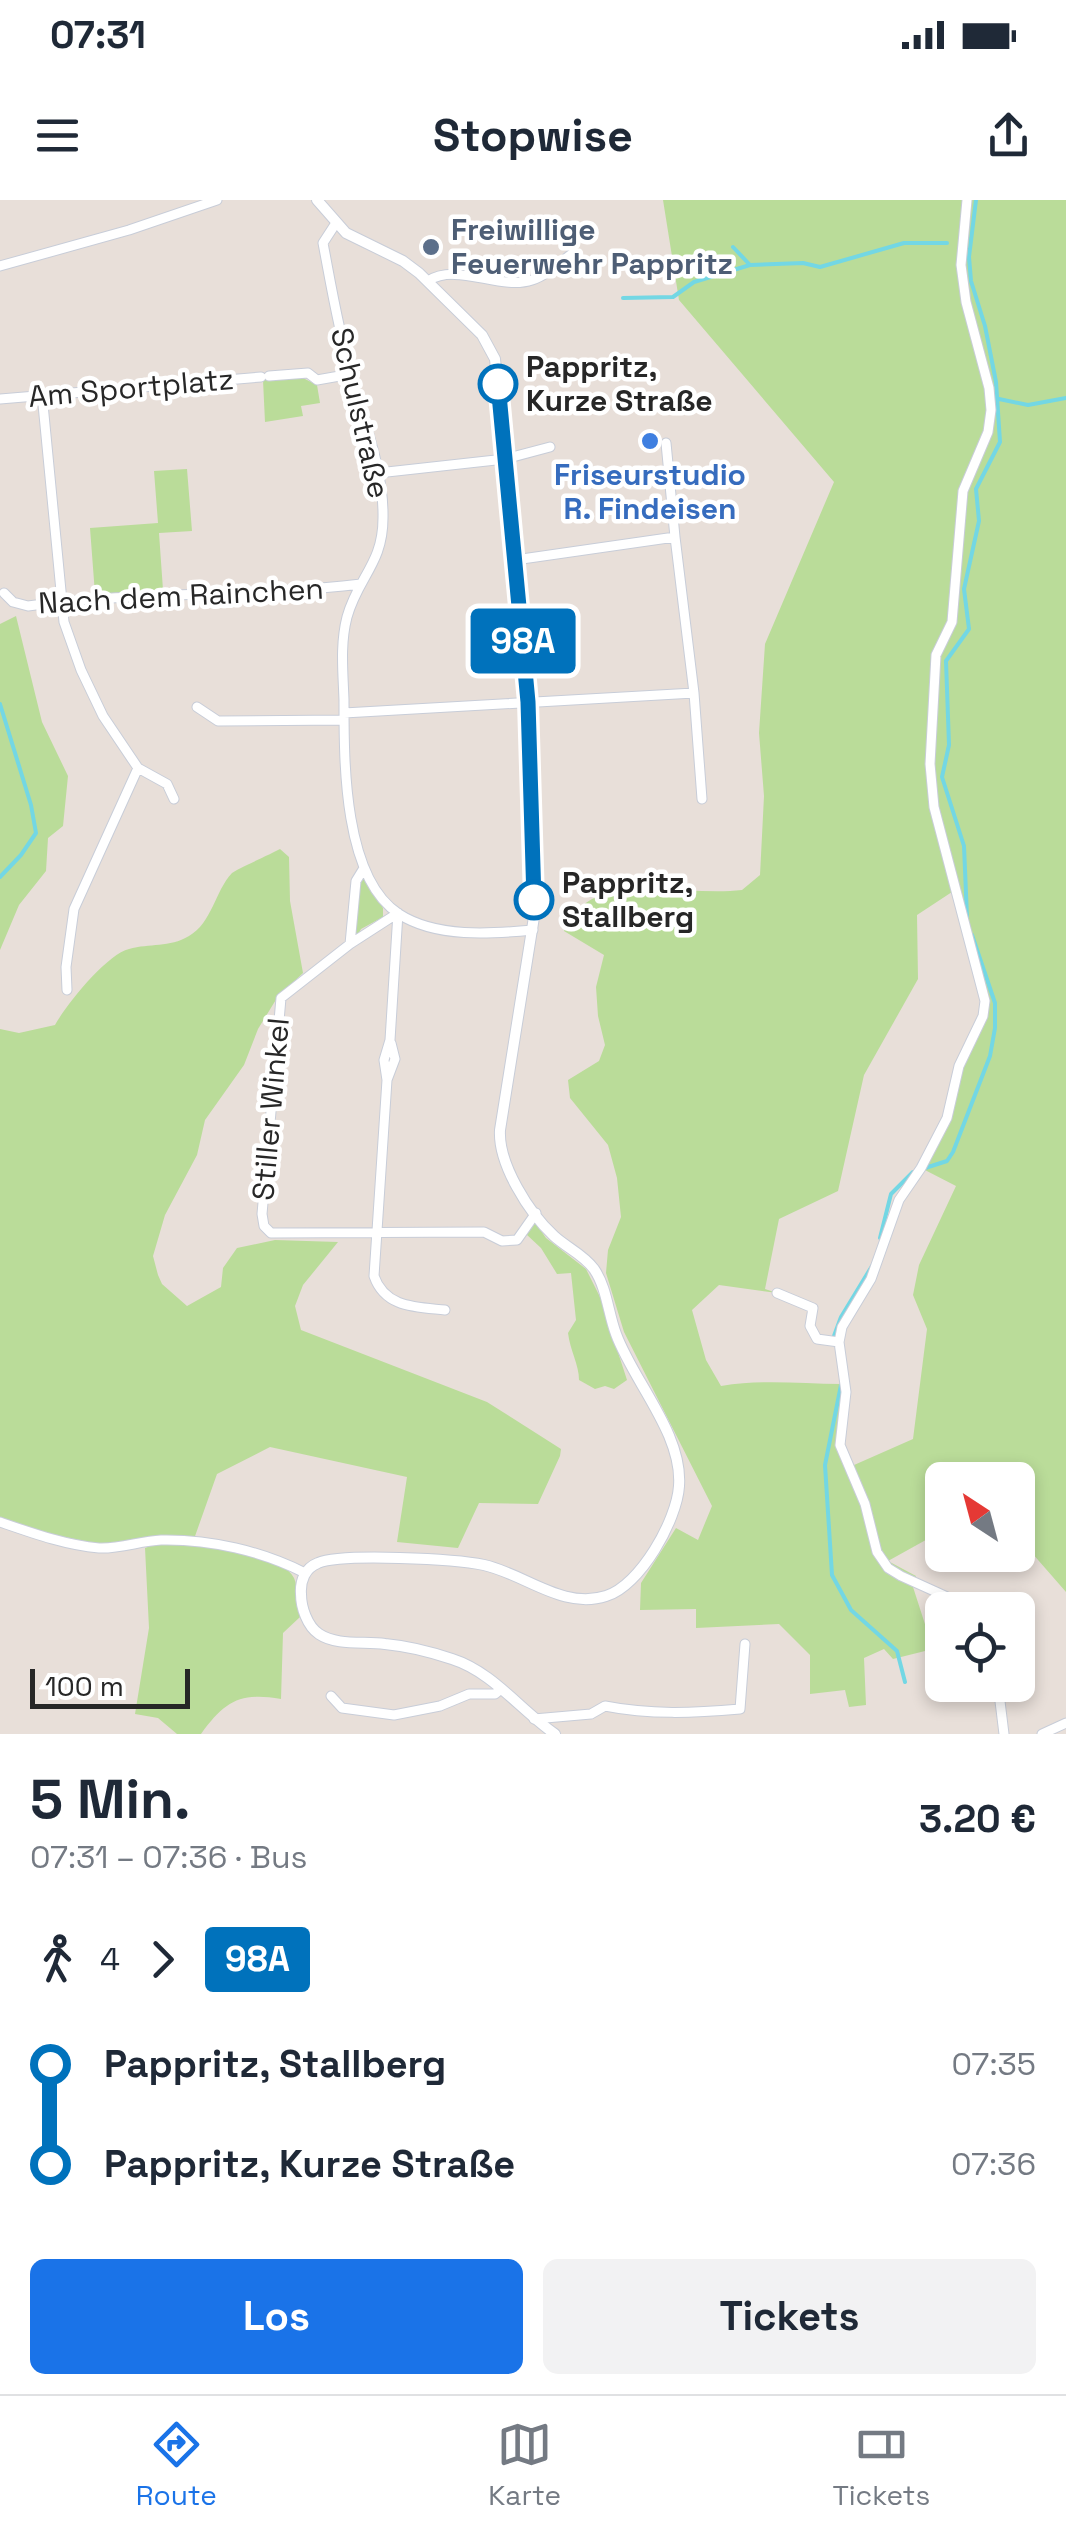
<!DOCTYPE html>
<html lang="de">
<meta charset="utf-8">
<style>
body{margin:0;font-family:"Space Grotesk",sans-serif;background:#f2f2f3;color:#1f2937;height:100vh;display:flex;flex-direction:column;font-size:38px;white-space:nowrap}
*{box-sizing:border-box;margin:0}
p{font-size:32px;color:#747a83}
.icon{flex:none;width:55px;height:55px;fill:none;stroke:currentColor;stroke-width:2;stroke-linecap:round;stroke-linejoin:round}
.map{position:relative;height:1534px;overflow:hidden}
.drawer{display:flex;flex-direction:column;background:#fff;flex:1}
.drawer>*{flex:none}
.badge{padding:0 20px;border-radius:8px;font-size:35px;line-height:65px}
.needle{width:65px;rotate:324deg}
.tools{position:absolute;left:925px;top:1262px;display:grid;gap:20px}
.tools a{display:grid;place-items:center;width:110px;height:110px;border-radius:15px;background:#fff;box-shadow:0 5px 15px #0003;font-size:50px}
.scale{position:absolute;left:30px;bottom:25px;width:160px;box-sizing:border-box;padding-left:10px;border:5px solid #272727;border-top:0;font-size:28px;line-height:35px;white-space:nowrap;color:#272727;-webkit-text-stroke:8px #fff;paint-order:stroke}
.map>.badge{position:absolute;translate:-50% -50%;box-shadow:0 0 0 5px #fff}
.legs{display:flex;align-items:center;gap:15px;height:110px;padding:0 30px;font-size:32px}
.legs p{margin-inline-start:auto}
.overview{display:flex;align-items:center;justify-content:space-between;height:170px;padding:0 30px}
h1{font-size:55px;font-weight:700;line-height:75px}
.button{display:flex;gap:20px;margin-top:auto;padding:20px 30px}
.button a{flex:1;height:115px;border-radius:15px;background:#1a73e8;color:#fff;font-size:40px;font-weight:700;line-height:115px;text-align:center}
.button a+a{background:#f2f2f3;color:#1f2937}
ul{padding:0 30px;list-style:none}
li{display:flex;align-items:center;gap:35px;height:100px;font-size:38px}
li i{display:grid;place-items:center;width:15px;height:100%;margin:0 12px;background:currentColor}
li i::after{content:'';width:25px;height:25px;margin:-12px;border:8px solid;border-radius:50%;background:#fff}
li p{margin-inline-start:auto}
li:first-child i{background:linear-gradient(#0000 50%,currentColor 0)}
li:last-child i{background:linear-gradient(currentColor 50%,#0000 0)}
.status{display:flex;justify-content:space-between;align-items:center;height:70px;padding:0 50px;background:#fff;direction:ltr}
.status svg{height:28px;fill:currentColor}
header{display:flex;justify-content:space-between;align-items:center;height:130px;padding:0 30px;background:#fff;font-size:45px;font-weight:700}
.tabs{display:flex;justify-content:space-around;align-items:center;height:140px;border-top:2px solid #e0e1e3;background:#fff;font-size:28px;color:#747a83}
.tabs a{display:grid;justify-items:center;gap:5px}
.tabs .on{color:#1a73e8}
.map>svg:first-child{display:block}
.green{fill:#badc99;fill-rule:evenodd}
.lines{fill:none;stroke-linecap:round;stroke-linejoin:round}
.stream{stroke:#73d7e4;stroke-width:4}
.minor-casing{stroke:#c8cdd8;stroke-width:11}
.tertiary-casing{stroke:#c8cdd8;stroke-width:12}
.minor{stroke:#fff;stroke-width:9}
.tertiary{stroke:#fff;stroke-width:10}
.line-1-casing{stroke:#fff;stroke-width:22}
.line-1{stroke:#0072bc;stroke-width:15}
.service-dot{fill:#5c6f8a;stroke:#fff;stroke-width:4}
.stop-1-dot{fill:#fff;stroke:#0072bc;stroke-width:5}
.shop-dot{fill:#3f7fe0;stroke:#fff;stroke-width:4}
.labels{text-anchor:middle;stroke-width:9;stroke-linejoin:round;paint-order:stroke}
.service-label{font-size:30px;font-weight:bold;fill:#4e5e75;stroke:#fff;text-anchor:start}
.stop-label{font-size:30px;font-weight:bold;fill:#272727;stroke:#fff;text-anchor:start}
.street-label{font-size:30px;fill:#272727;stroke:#fff}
.shop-label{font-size:30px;font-weight:bold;fill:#366cbe;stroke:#fff}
</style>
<div class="status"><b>07:31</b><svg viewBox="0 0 49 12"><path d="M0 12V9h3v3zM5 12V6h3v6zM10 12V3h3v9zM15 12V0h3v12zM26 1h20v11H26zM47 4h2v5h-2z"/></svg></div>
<header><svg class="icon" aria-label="menu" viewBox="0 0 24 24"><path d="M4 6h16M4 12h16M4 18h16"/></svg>Stopwise<svg class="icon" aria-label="share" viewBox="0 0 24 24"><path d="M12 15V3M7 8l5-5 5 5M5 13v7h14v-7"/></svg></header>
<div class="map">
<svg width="1066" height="1534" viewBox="0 0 1066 1534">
<rect width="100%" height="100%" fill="#e8dfd9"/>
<path class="green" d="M663,0H1066V1392L1018,1337V1280H942V1331L888,1361L916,1376L913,1387L933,1449L893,1459L884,1449L864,1458L866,1505L849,1507L845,1490L810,1494V1455L779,1424L696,1428V1409L640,1410L641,1383L676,1328L698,1340L712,1306L624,1132L606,1073L608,1050L621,1017L617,978L608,945L570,898L568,880L599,861L605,845L598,816L596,787L604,755L564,731C571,717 582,702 597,697C635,682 700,695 742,690L760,675L764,596L759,533L765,444L834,282L679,100ZM955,690L985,801L947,918L921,968L956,986L919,1065L913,1095L927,1129L913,1239L845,1269L836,1247L842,1184C800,1184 764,1179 721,1186L706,1160L692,1110L719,1085L777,1093L765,1089L779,1019L838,991L864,875L918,779L917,715Z
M303,178L317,185L320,203L301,206L303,216L265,222L263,180Z
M187,269L192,331L159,333L163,390L95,394L90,328L158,323L154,271Z
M16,416L42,522L68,576L63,626L48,638L46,671L19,705L0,750V424Z
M280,649L289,657L290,701L303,773L277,798L258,829L244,865L205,920L197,955L165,1015L153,1056L158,1075L162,1084L187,1106L221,1087L223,1068L237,1048L275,1040L338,1042L303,1085L295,1106L301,1130L487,1202L561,1249L560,1256L538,1304L479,1303L458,1348L397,1342L407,1277L270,1247L217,1274L194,1339L98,1344L36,1331L4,1320L0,1317V829L19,833L55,825C66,805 107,754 129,749C150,743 169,748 189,736C212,723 215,691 232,673C237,669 271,654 280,649Z
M364,678L383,708V717L361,729L358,735L354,733L359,681Z
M534,1021L546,1038L586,1069L600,1097L627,1180L614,1189L605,1186L595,1189L579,1180C579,1165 570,1150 568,1133L576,1120L571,1073L557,1074L541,1048L526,1034Z
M158,1343C187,1344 280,1350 294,1378C299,1389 296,1405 300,1417L283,1433L281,1499C240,1492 225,1501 201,1534H177L158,1518L135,1514L149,1428L145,1348Z"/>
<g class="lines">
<path class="stream" d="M733,47L750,65
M623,98L673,97L694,82L750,65L803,63L820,67L904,43H947
M999,199L1028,205L1066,198
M0,504L31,605L36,633L21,655L0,677
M967,717L964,646L942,577L949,545L946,461L969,429L964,389L979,321L976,289L1000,242L996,182L985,126L971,81L969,57L976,0
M922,969L947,961L953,952L990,856L995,828V803L972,735
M880,1038L891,994L913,972
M834,1136L841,1117L872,1066
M841,1185L825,1265L832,1375L851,1410L897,1451L905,1482"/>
<g class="minor-casing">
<path id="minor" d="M967,0L961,65L966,102L989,188L991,210L988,232L963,291L952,422L936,455L930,564L934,607L985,801L983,816L959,866L947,918L921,968L899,1000L871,1079L842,1127L839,1142L846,1192L840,1245L865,1304L877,1352L888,1368L901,1376L976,1410
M336,23L323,43C331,85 338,128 350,170C362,218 384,268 383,318C383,364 358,377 347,417C340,444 343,472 344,500C344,560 343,678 399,714C436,738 491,734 533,730
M0,66L129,30L217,0
M428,81C457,62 500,91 532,80C547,75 561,62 573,53
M269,176L308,173L317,180L351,174
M42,194L64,422L81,470L103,516L138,568L167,584L174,599
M0,199L261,177
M666,243L675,337
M378,273L505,259L550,247
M515,360L675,337L694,493L702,599
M4,393L13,402L28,406C139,391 251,397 361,384
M197,507L218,521L344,520
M344,513L694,493
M364,668L356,681L350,744L281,798L262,1014L264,1026L271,1033L484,1032L502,1041L517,1040L536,1013
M398,713L390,840L384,860L387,880L374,1076C385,1108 416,1107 445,1110
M350,744L398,713
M67,790L66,767L74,709L138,568
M387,880L395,859L391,843
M777,1093L813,1108L810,1126L817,1139L839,1142
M0,1322C32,1333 65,1345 99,1348C120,1349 140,1341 161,1340C210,1339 262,1351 305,1373
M998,1485L1004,1534
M331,1496L342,1508L394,1515L440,1506L469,1494H495L501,1489
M534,1519L591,1514L605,1506C650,1515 694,1513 740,1509L745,1444
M1042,1534L1066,1523"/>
</g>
<g class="tertiary-casing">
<path id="tertiary" d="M317,0L346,33L403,61L419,73L482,135L495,159L528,503L534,717L500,930C498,964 529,1013 554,1036C567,1048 583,1054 594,1069C607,1088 608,1113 616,1134C633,1181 683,1234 679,1286C677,1320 640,1386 606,1396C563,1410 525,1374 484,1365C456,1359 342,1353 318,1363C305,1368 300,1381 301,1394C301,1407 307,1426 319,1434C337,1446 364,1441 385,1444C407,1446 431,1452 452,1459C493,1472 520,1510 555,1534"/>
</g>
<use href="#minor" class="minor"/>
<use href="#tertiary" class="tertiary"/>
</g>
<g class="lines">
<g class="line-1-casing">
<path id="line-1" d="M498,184L528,502L534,700"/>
</g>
<use href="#line-1" class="line-1"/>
</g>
<circle class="service-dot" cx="431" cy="47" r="10"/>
<g class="stop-1-dot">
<circle cx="498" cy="184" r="18"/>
<circle cx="534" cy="700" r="18"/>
</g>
<circle class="shop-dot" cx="650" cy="241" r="10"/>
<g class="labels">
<g class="service-label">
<text x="451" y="40">Freiwillige<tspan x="451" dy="34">Feuerwehr Pappritz</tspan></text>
</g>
<g class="stop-label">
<text x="526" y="177">Pappritz,<tspan x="526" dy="34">Kurze Straße</tspan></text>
<text x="562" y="693">Pappritz,<tspan x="562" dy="34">Stallberg</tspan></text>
</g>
<g class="street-label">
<text transform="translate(131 188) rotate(-5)" y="10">Am Sportplatz</text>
<text transform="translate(360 213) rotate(77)" y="10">Schulstraße</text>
<text transform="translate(181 396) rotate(-3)" y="10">Nach dem Rainchen</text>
<text transform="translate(271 909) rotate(-85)" y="10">Stiller Winkel</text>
</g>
<g class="shop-label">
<text x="650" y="285">Friseurstudio<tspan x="650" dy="34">R. Findeisen</tspan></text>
</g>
</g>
</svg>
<div class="tools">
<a><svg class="needle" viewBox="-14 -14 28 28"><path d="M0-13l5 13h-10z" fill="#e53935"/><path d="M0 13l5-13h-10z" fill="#747a83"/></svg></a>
<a><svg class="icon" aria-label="locate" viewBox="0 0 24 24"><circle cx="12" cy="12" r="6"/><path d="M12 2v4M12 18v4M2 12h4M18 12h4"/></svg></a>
</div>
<div class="scale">100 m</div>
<b class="badge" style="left:523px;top:441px;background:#0072bc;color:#fff">98A</b>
</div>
<section class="drawer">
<div class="overview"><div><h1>5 Min.</h1><p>07:31 – 07:36 · Bus</p></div><b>3.20 €</b></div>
<div class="legs"><svg class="icon" aria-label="walk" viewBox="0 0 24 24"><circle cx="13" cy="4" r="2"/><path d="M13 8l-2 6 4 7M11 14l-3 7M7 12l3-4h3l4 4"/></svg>4<svg class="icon" aria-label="forward" viewBox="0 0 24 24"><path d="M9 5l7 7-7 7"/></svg><b class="badge" style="background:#0072bc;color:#fff">98A</b></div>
<ul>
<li><i style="color:#0072bc"></i><b>Pappritz, Stallberg</b><p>07:35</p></li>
<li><i style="color:#0072bc"></i><b>Pappritz, Kurze Straße</b><p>07:36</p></li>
</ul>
<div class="button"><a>Los</a><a>Tickets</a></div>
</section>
<nav class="tabs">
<a class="on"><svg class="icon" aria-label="directions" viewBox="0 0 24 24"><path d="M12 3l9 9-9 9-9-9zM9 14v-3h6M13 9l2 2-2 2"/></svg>Route</a>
<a><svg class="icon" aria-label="map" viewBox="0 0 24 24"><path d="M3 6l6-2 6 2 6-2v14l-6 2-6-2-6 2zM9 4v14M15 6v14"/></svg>Karte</a>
<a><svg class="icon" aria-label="tickets" viewBox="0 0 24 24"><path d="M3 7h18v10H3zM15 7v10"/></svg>Tickets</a>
</nav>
